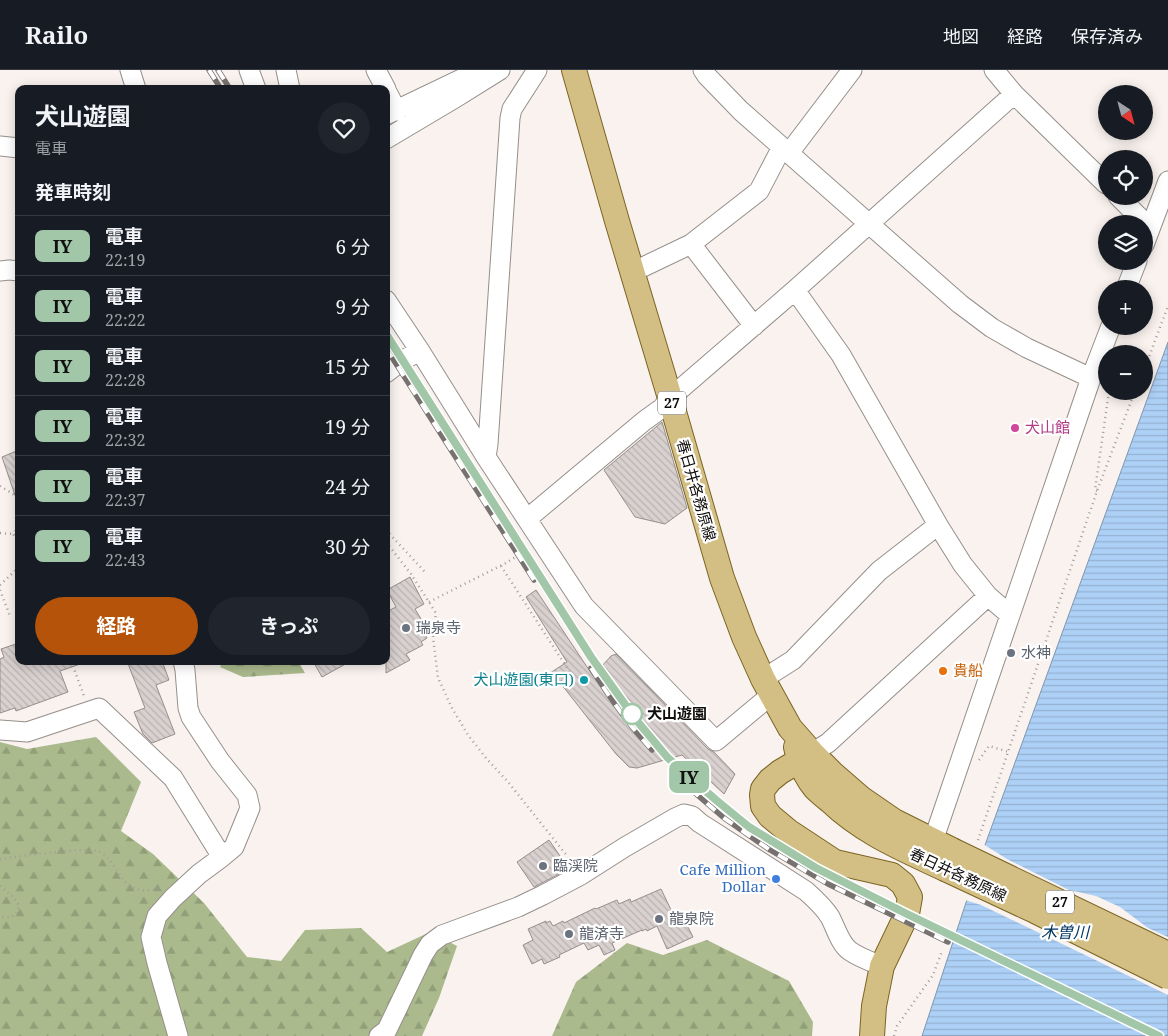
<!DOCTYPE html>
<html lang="ja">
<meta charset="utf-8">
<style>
body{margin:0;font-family:"Noto Serif","Noto Sans JP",serif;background:#20242c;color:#f1f3f6;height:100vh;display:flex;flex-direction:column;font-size:19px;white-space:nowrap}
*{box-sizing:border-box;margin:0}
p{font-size:16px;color:#9ea1a6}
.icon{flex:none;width:28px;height:28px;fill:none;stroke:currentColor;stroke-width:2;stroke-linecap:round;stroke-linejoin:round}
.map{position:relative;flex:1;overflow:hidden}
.panel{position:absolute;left:15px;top:15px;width:375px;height:580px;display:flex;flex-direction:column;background:#171b24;border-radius:10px;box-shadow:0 2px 12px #0003}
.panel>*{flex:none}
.badge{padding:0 10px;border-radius:8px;font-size:18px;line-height:32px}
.needle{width:32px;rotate:144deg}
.controls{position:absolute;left:1098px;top:15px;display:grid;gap:10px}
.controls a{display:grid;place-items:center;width:55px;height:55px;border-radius:50%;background:#171b24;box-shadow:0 2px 12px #0003;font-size:25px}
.map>.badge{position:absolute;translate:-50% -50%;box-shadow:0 0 0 2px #fff}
h2{padding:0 20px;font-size:19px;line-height:45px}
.round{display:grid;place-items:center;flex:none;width:52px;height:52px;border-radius:26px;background:#20242c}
.summary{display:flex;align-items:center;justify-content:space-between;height:85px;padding:0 20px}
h1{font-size:24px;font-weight:700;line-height:38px}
.action{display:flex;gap:10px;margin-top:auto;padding:10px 20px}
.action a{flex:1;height:58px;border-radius:30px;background:#b45309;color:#fff;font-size:20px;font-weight:700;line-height:58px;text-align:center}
.action a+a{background:#20242c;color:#f1f3f6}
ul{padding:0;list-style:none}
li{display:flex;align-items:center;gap:15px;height:60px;padding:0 20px;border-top:1px solid #363941}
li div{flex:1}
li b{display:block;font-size:19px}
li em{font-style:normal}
li .badge{min-width:55px;font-weight:700;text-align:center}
header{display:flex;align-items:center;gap:30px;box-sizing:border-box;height:70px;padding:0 25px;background:#171b24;border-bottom:1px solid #363941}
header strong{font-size:24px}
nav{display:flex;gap:28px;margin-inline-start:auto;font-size:18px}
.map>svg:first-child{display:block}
.forest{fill:url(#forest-firs)}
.water{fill:url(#water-rules);stroke:#7e96b0}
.pier{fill:#f9f2ee}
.building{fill:url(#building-back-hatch);stroke:#968e8d}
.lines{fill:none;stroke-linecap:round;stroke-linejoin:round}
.minor-casing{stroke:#958f8b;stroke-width:21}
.major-casing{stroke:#7b6524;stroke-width:26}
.path{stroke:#a29d9a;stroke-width:2.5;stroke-dasharray:1 4;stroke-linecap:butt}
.minor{stroke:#fff;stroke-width:19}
.major{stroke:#d3bf83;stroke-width:24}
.rail-casing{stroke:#777270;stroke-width:5.5}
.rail{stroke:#fff;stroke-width:4;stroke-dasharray:11;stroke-linecap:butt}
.major-bridge-casing{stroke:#7b6524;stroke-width:26;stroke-linecap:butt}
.major-bridge{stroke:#d3bf83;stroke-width:24}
.line-casing{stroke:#fff;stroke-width:11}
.line{stroke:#a2c7a8;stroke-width:8}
.hotel-dot{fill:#d1479c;stroke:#fff;stroke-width:2}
.worship-dot{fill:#6b7280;stroke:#fff;stroke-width:2}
.food-dot{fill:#e8710a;stroke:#fff;stroke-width:2}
.culture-dot{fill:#0f9aa8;stroke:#fff;stroke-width:2}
.stop-dot{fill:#fff;stroke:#a2c7a8;stroke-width:2.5}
.shop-dot{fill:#3f7fe0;stroke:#fff;stroke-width:2}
.labels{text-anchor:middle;stroke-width:4.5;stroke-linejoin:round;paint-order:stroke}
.shield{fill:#fff;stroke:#575654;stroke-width:1}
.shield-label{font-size:14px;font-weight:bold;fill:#0f0d0b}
.hotel-label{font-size:15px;fill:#b23c85;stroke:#fff;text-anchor:start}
.street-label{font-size:15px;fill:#0f0d0b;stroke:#fff}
.worship-label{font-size:15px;fill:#5b616d;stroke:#fff;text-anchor:start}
.food-label{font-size:15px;fill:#c56008;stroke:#fff;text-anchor:start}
.culture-label{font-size:15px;fill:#0d838f;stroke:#fff;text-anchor:end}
.stop-label{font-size:15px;font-weight:bold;fill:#0f0d0b;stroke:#fff;text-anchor:start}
.shop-label{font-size:15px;fill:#366cbe;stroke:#fff;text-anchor:end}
.water-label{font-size:16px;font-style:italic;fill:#013663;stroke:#fff}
</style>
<header>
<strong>Railo</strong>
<nav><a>地図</a><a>経路</a><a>保存済み</a></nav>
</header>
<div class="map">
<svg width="1168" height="966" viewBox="0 0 1168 966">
<defs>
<pattern id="forest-firs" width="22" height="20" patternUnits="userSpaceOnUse" patternTransform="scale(1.25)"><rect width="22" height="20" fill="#aaba8d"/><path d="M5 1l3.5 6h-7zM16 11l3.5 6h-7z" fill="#919f78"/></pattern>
<pattern id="water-rules" width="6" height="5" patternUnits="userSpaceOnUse" patternTransform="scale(1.25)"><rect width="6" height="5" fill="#add0f6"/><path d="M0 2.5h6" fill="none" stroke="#94b1d2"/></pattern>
<pattern id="building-back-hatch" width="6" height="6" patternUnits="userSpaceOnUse" patternTransform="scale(1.25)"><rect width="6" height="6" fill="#d9d1cf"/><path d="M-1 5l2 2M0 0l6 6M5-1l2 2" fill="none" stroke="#b9b2b0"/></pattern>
</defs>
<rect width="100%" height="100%" fill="#f9f2ee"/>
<path class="forest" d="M223,591H298L305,603L243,607L220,597Z
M96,667L141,712L121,761L153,784L204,833L247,887L281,891L305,860L361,858L387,882L430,862L457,876L439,928L422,966H0V672L27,679Z
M707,870L789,911L813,952L812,966H552L576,912L627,873L663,885Z"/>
<path class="water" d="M1168,272V966H922L985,775Z"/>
<path class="pier" d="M983,774L1007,789L1069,820L1096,826L1120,837L1148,858L1168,867V925L981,835L965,830Z"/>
<path class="building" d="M662,352L687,438L665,454L635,447L604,400Z
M19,380V430L17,431L2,387Z
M410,507L424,534L415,539L429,562L425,564L427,568L421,572L423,575L406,584L410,590L386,603V542L396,537L387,520Z
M536,520L593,606L611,586L616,584L708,679L714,682L735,704L724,724L682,685L637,698L629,697L616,684L558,610L556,612L550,603L567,592L526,527Z
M19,573V591H83V593L60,601L68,622L16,641L15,638L0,643V589L4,587L1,579Z
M127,591H162L169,610L156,615L175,664L152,673L143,664L134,642L145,638Z
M313,591H351L322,607Z
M549,770L569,799L534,817L517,792Z
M661,819L673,844L678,842L682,850L684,849L693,867L667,879L657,856L647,861L646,859L642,861V860L612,873L615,880L604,885L599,875L588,880L584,873L559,885L560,887L544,894L542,889L532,894L523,875L533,870L528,859L546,851V853L550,851L553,856L563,851L564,853L595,838L596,839L617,830L619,834L630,829L631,832Z"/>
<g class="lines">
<g class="minor-casing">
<path id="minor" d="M130,0L136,19
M249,0L256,19
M286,0L290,19
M376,0L386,19
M703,0L707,6L741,41L960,234L992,258L1027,278L1091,308
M994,0L1014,24L1106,114
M386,20L397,41
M386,45L480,0
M386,69L455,28L500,0
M0,76L19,78
M789,83L852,0
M1118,126L1142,150L1151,156
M691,174L754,256
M1144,175L1168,111
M632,200L643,197L691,174L759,121L782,77
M0,201L9,200L19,201
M1126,219L1137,191
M795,220L841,285L938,455L963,495L988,526L1010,545
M386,230L420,281L486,387L584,536L716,671L771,625
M386,303L403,290L420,281
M486,387L488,374L510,48L512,39L537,0
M527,449L644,351L662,338L670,328L795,220L1014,24
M763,609L793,590L879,501L938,455
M0,660L27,662L99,638L173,708L222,787
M812,683L828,673L988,526
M933,771L1091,308L1111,256
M178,966L157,893L151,867L157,846L173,828L199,804L222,787L234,777L250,738L247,725L220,691L191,647L188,638L185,600L183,591
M379,966L387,960L423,885L430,874L442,865L518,837L543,825L581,805L625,777L675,748L684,744L692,746L700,753L806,821C815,829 824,837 830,847C836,858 840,874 850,881C860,888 872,892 882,896"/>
</g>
<g class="major-casing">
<path id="major" d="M574,0L617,151L670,328L722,508L744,567L763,609L790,658L812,683L832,703L862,729L894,751L952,780
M796,677C799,691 806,707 815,718C820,723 825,727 830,731C863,763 905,780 945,799
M812,683L780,702L770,710L763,719L762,725L763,736L770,746L788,761L835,792L892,805L903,814L910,827L907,844L882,896L874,936L872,966"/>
</g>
<path class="path" d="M1144,300L1168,236
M0,416L18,427L17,441L19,444
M1097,421L1095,420L1109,321
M19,457L13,464L19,472
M386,460L425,502
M0,463L13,464
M386,472L411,504L436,543L433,567L438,608L452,638L468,665L486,688L508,712L572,792
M501,496L571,604L556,615
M0,515L17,499L19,500
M0,520L10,546
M429,532L506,493L527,480
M73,596L84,626
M979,690L989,676L1009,682
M978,770L1097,421L1135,321
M0,789C17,787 88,776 100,782C118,791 117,816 142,820C148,821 155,820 161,817
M0,816L14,828L19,835L18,841L12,847H0
M894,966L897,956L933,905L942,881"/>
<use href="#minor" class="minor"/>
<use href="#major" class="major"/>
<g class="rail-casing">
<path id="rail" d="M209,0L221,19
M218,0L230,19
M386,264L591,587L637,651L669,688L716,730L749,757L816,798L907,844L1159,966
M386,278L534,510
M591,598C609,627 629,655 652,680
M675,703L695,723L724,748L770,780L828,814L948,872"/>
</g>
<use href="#rail" class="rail"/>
<g class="major-bridge-casing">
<path id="major-bridge" d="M952,780L1168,884
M945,799L1035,841L1168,907"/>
</g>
<use href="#major-bridge" class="major-bridge"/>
</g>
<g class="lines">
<g class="line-casing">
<path id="line" d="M386,264L591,587L637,651L668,688L716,730L749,757L816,798L907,844L1159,966"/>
</g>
<use href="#line" class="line"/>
</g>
<circle class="hotel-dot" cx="1015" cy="358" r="5"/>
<g class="worship-dot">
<circle cx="406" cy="558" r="5"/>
<circle cx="1011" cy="583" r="5"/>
<circle cx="543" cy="796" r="5"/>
<circle cx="659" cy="849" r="5"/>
<circle cx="569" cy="864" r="5"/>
</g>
<circle class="food-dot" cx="943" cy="601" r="5"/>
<circle class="culture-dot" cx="584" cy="610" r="5"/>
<circle class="stop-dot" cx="632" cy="644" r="10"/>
<circle class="shop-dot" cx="776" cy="809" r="5"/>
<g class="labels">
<g class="shield">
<rect x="658" y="321.5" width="28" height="23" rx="4"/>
<rect x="1046" y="820.5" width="28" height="23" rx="4"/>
</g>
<g class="shield-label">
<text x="672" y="338">27</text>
<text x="1060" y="837">27</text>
</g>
<g class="hotel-label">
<text x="1025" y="363">犬山館</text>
</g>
<g class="street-label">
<text transform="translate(696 420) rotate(74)" y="5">春日井各務原線</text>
<text transform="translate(958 805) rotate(25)" y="5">春日井各務原線</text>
</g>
<g class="worship-label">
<text x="416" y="563">瑞泉寺</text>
<text x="1021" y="588">水神</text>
<text x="553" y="801">臨渓院</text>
<text x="669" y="854">龍泉院</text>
<text x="579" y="869">龍済寺</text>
</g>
<g class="food-label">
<text x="953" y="606">貴船</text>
</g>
<g class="culture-label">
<text x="574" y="615">犬山遊園(東口)</text>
</g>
<g class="stop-label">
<text x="647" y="649">犬山遊園</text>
</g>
<g class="shop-label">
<text x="766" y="805">Cafe Million<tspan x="766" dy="17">Dollar</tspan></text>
</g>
<g class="water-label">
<text x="1065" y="868">木曽川</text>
</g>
</g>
</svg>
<div class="controls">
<a><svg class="needle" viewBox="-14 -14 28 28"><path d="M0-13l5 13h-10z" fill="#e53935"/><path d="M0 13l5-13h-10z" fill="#9ea1a6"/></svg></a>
<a><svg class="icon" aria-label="locate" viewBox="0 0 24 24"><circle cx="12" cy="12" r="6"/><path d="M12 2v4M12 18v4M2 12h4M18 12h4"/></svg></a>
<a><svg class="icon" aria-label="layers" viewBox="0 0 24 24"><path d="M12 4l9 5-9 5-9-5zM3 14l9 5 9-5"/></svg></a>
<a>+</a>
<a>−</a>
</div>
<b class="badge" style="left:689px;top:707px;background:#a2c7a8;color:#111">IY</b>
<section class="panel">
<div class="summary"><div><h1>犬山遊園</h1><p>電車</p></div><a class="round"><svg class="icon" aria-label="heart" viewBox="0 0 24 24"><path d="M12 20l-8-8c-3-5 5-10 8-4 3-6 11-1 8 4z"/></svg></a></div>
<h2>発車時刻</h2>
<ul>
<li><span class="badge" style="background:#a2c7a8;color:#111">IY</span><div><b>電車</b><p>22:19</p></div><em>6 分</em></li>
<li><span class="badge" style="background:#a2c7a8;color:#111">IY</span><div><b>電車</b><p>22:22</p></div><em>9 分</em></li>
<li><span class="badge" style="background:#a2c7a8;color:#111">IY</span><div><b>電車</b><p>22:28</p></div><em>15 分</em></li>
<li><span class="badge" style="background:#a2c7a8;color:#111">IY</span><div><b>電車</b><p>22:32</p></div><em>19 分</em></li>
<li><span class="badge" style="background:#a2c7a8;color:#111">IY</span><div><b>電車</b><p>22:37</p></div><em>24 分</em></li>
<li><span class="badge" style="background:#a2c7a8;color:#111">IY</span><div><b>電車</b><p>22:43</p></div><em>30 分</em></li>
</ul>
<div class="action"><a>経路</a><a>きっぷ</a></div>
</section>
</div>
